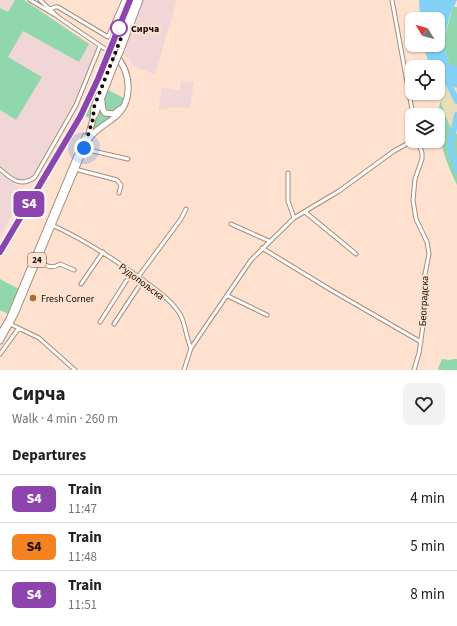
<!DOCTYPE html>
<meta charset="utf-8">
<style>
body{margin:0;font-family:"Source Sans 3",sans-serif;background:#f2f2f2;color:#202124;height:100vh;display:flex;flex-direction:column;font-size:15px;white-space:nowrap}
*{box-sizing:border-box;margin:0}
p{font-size:13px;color:#757577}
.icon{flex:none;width:22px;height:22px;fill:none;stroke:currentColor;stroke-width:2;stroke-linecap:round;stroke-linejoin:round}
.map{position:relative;height:370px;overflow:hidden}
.panel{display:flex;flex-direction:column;background:#fff;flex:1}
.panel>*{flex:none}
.badge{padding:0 8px;border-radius:6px;font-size:14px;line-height:26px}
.needle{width:26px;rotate:307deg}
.tools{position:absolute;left:405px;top:12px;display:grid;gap:8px}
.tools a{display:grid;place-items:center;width:40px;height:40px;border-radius:8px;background:#fff;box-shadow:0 1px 3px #0004;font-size:20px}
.you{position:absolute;width:20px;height:20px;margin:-10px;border:3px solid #fff;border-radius:50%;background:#1a73e8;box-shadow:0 0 0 6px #1a73e833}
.map>.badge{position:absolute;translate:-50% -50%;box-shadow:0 0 0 2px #fff}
h2{padding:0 12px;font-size:15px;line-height:36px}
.round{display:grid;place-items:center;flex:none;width:42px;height:42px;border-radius:8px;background:#f2f2f2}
.headline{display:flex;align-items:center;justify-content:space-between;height:68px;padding:0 12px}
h1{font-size:19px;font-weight:700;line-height:30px}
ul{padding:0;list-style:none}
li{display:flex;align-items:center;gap:12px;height:48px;padding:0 12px;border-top:1px solid #e0e0e0}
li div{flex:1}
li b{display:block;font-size:15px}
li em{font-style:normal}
li .badge{min-width:44px;font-weight:700;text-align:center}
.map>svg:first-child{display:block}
.industrial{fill:#f1d6d7}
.green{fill:#90d7ae}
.sand{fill:#e8deb9}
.water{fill:#82d2f8}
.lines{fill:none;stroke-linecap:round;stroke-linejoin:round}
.river{stroke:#82d2f8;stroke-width:6}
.minor-casing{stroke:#a68c7a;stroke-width:5}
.primary-casing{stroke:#a68c7a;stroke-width:7}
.minor{stroke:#fff;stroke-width:3}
.primary{stroke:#fff;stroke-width:5}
.rail{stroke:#726155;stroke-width:1;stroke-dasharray:5 5;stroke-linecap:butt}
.primary-bridge-casing{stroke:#a68c7a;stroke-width:7;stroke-linecap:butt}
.primary-bridge{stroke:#fff;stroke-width:5}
.line-casing{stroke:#fff;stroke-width:9}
.line{stroke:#8e44ad;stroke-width:6}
.walk{stroke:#130a04;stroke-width:4;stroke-dasharray:0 7.2}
.stop-dot{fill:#fff;stroke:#8e44ad;stroke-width:2}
.poi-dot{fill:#ab6c33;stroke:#fee1ce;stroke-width:1.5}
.labels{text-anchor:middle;stroke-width:4;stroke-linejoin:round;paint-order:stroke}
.shield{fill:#fee1ce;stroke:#5a4a41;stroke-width:1}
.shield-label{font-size:9px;font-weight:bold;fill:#130a04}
.stop-label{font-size:10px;font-weight:bold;fill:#130a04;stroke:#fee1ce;text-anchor:start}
.street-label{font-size:10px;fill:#130a04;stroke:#fee1ce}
.poi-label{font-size:10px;fill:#130a04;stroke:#fee1ce;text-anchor:start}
</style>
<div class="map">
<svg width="457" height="370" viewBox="0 0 457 370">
<rect width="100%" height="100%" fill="#fee1ce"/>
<path class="industrial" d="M0,0H25L99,50L76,105L34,175L27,181L18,180L0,165Z
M140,0H177L155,74L135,67L121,50Z
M181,81L194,82L190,108L172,107L158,110L162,87L180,91Z
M0,171L25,193L0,236Z"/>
<path class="green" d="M15,0H24L89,44L79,62L23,31L8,57L42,77L16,120L0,110V8L8,12Z
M453,7H457V68L449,63L443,43Z
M98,85L126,99L125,104L90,137L93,120L84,115Z
M441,100C448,111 445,125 457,134V185C446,163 438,140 438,115L437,114Z
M0,279L21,290L10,315L0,310Z
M442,359L450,360L453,359H457V370H439L438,368Z"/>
<path class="sand" d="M438,80L457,88V134C445,125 438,94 438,80Z"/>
<path class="water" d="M419,0H457L450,15L443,43L449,63L457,67V88L438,80V67H430L423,45H438V19H420Z"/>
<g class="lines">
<path class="river" d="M446,79L457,101
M457,115L450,146L457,171"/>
<g class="minor-casing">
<path id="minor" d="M30,0L57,16
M40,0L58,17L114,55
M392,0L413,115
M50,9L55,7H58L108,37L124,0
M84,149L128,159
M0,169C11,179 21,188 35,177L76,105L100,46
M75,169L117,180L121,185L119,193
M288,173V201L294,218
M305,212L356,254
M231,224L269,241
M52,225C85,240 114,259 143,280C156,290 173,301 181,316C186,326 186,338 191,348L251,260L294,218L339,191L394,151L412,141
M262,248L331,290L421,342
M37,261C46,265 51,270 60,264L74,270
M138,277L181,219L186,209
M81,284L103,252
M228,296L267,315
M100,322L132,272
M8,323L39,338L75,370
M114,324L143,280
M0,354L19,328
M184,370L191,348
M414,370L419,353L425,312L424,279L429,254L427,242L416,219L413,200L415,179L422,159V153L418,141"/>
</g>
<g class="primary-casing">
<path id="primary" d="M121,50L140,0
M102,101L103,110L105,113L114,114L120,109
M95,115L115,64
M89,139C96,128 106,125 115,117C134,101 131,71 115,55
M0,334L9,319L85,137
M0,341L15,314L86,144L93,119L94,107L135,0"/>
</g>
<use href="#minor" class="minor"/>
<use href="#primary" class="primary"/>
<path class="rail" d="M0,252L80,117L98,79L130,0"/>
<g class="primary-bridge-casing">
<path id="primary-bridge" d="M115,64L121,50"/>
</g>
<use href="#primary-bridge" class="primary-bridge"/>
</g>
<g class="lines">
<g class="line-casing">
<path id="line" d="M0,252L80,117L98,79L130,0"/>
</g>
<use href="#line" class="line"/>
<path class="walk" d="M84,148L93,119L94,107L123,33L119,28"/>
</g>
<circle class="stop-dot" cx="119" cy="28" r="8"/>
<circle class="poi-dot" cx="33" cy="298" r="4"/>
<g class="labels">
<rect class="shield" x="28" y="253" width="18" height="14" rx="3"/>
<g class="shield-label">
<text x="37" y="263">24</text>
</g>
<g class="stop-label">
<text x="131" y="32">Сирча</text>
</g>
<g class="street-label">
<text transform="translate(142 281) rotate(37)" y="4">Рудопољска</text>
<text transform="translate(423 301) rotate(-87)" y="4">Београдска</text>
</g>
<g class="poi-label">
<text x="41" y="302">Fresh Corner</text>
</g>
</g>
</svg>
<div class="tools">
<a><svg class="needle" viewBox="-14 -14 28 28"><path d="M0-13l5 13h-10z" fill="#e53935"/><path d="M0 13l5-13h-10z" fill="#757577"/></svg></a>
<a><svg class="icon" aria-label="locate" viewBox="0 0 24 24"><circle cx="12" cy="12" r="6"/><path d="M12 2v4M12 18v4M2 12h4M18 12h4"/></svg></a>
<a><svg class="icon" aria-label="layers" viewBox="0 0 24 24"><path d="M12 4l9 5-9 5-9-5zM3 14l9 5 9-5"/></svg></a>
</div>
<div class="you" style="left:84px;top:148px"></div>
<b class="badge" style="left:29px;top:204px;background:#8e44ad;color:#fff">S4</b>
</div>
<section class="panel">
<div class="headline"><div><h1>Сирча</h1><p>Walk · 4 min · 260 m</p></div><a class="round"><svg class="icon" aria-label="heart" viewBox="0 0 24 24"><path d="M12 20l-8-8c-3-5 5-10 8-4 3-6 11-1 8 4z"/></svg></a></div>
<h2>Departures</h2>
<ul>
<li><span class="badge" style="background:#8e44ad;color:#fff">S4</span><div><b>Train</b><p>11:47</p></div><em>4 min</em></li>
<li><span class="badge" style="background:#f58220;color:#111">S4</span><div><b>Train</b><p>11:48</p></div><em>5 min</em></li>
<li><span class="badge" style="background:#8e44ad;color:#fff">S4</span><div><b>Train</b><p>11:51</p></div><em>8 min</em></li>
</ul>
</section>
